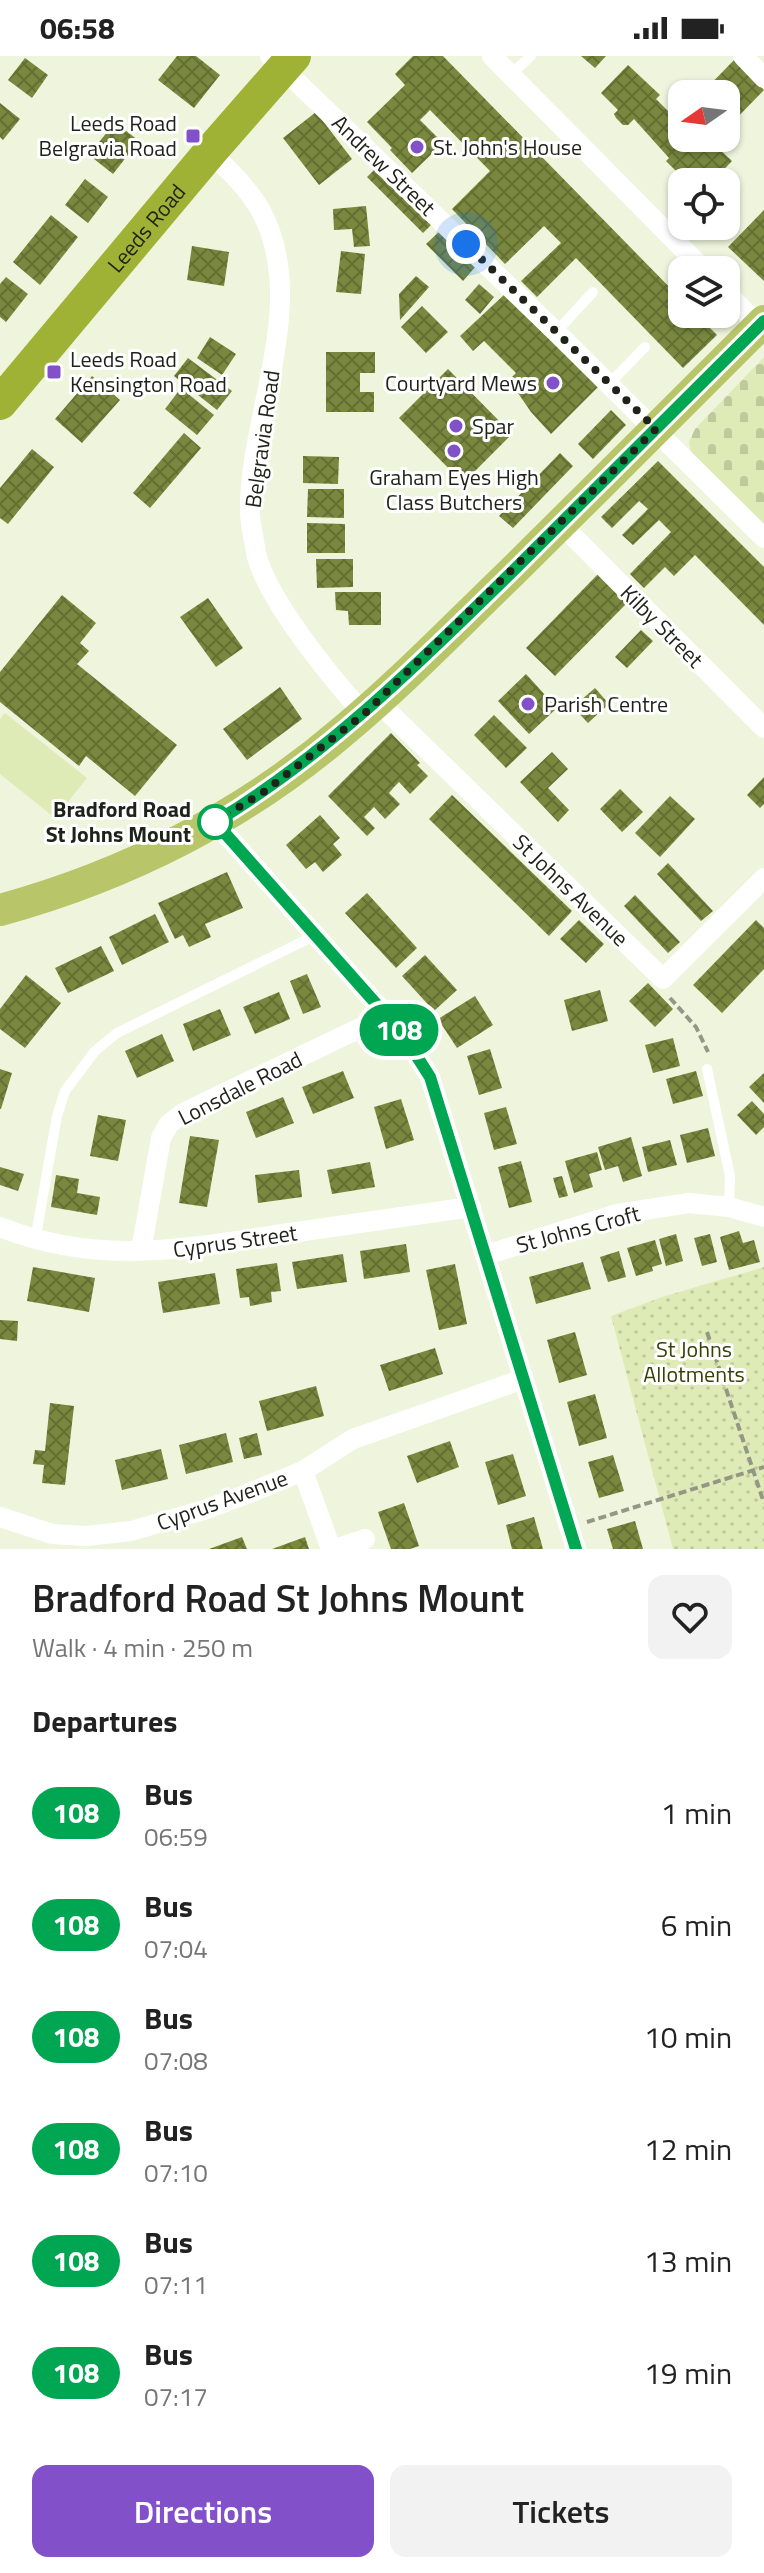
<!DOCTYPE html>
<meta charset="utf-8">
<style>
body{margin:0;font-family:"Titillium Web",sans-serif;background:#f2f2f2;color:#222;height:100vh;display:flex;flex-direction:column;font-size:30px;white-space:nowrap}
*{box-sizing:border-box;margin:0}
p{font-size:26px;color:#767676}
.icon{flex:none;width:44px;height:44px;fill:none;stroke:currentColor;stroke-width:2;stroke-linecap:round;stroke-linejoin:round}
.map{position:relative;height:1493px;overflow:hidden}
.details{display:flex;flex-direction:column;background:#fff;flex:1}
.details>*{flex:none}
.badge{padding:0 16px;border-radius:26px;font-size:28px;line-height:52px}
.needle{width:52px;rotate:256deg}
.controls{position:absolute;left:668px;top:24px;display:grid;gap:16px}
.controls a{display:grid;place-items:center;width:72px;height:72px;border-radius:16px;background:#fff;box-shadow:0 2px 6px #0004;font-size:40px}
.you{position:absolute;width:40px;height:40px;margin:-20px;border:6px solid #fff;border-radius:50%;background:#1a73e8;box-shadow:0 0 0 12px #1a73e833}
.map>.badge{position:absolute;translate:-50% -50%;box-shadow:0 0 0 4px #fff}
h2{padding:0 32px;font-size:30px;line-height:72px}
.round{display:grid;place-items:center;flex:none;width:84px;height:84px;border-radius:16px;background:#f2f2f2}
.head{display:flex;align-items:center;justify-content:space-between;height:136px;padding:0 32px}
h1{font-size:38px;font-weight:600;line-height:60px}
.primary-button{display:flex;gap:16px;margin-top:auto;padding:16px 32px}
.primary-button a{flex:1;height:92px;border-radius:16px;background:#8251ca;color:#fff;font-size:32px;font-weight:600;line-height:92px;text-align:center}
.primary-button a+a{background:#f2f2f2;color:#222}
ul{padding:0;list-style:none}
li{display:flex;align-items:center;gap:24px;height:112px;padding:0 32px}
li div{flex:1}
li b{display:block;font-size:30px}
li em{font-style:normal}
li .badge{min-width:88px;font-weight:700;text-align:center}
.status{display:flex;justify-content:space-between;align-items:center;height:56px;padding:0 40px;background:#fff;direction:ltr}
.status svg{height:22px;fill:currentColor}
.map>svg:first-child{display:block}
.grass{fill:url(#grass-dots)}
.cemetery{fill:url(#cemetery-stones)}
.pitch{fill:#deebb6}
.building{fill:url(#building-cross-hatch)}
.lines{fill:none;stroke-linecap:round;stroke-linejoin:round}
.path{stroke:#939886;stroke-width:4;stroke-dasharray:8 4;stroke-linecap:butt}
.service{stroke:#fff;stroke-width:10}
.minor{stroke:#fff;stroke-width:20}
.primary{stroke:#b8c568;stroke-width:32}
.trunk{stroke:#a0b236;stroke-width:34}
.line-casing{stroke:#fff;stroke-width:18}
.line{stroke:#00a651;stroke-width:12}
.walk{stroke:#1f2219;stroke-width:8;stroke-dasharray:0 14.4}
.poi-dot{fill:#8251ca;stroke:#fff;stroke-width:3}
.stop-dot{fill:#fff;stroke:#00a651;stroke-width:4}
.labels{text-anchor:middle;stroke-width:6;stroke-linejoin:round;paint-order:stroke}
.poi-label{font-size:22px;fill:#1f2219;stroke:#fff;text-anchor:start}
.street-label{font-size:22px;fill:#1f2219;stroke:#fff}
.stop-label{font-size:22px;font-weight:bold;fill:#1f2219;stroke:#fff;text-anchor:end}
.park-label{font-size:22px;fill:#374106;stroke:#fff}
</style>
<div class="status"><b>06:58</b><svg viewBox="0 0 49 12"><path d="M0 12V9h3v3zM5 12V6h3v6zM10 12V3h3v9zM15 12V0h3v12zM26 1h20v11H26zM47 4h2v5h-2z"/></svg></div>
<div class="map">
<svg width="764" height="1493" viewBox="0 0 764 1493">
<defs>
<pattern id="grass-dots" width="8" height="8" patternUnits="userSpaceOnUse" patternTransform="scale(2)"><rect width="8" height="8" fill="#deebb6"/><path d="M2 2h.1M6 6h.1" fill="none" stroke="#bec99c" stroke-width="1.8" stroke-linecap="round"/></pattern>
<pattern id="cemetery-stones" width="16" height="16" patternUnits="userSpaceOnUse" patternTransform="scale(2)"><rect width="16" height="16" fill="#deebb6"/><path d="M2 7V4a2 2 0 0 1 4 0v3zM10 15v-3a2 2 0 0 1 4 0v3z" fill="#bec99c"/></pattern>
<pattern id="building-cross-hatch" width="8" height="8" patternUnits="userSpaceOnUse" patternTransform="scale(2)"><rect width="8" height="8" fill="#79883e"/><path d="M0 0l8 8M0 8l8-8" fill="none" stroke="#636f33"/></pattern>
</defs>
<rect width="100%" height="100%" fill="#eff5dd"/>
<path class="grass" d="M764,1211V1493H673L611,1260L662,1241Z"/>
<path class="cemetery" d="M764,301V468L691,396L689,386L695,373Z"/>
<path class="pitch" d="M5,657L87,722L55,762L0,718V663Z"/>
<path class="building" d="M177,0H196L220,19L194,52L158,24Z
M413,0H443L682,244V258H696L717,279L683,312L576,202L537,241L521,225L561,187L544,170L505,208L452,153L490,115L430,54L420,64L443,87L412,117L390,94L392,92L367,66L405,29L395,18Z
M581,0H606L595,12Z
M25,2L48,19L32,42L8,24Z
M734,4L764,34L726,73V38H701Z
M628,9L660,39L656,43L676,63L682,57V82H718L713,87L732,105L712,126H705L699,120L694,126H687L666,105L669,102L634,63L628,69H623L616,62L614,58L618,54L601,37Z
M0,47L20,63L3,84L0,81Z
M316,56L352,103L319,129L283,82Z
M115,66L139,85L113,118L89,99Z
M379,109L435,165L423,177L367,121Z
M85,123L108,141L88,167L65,149Z
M366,150L370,190L354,191L352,173L334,174L333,153Z
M764,154V225L728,191Z
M51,159L78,181L40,229L13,206Z
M441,174L476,210L463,225L426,188Z
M192,190L229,196L224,230L187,224Z
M341,195L365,198L361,238L336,236Z
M416,220L429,231L400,264L399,238Z
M6,221L28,238L6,266L0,261V228Z
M479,228L494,241L480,258L465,244Z
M506,237L598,331L551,378L531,356L509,324L516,317L484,285L473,295L460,280Z
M422,250L448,276L426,297L401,271Z
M210,281L236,298L222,319L197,302Z
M326,296H375V317H360V336H374V356H326Z
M188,302L232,335L217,354L174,320Z
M448,313L512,378L463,427L399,362Z
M92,320L120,344L82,387L55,363Z
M181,332L214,359L197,379L165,353Z
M611,354L626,369L593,403L578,388Z
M184,377L201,392L150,452L133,437Z
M32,393L54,411L8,468L0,462V432Z
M560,397L573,410L513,472L499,460Z
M303,400L339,401L338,428L303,427Z
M658,405L764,511V569L695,499L674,520L665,511L644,532L630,518L671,476L659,464L633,489L622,479L648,453L639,445L612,472L601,461Z
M308,433H344V462L307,461Z
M307,467L345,468V497H307Z
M316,503H353V531L317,532Z
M598,518L627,547L555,620L526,592Z
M335,536H381V569H349L348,555L336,554Z
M62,539L96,567L80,587L89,595L77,608L177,689L135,740L86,700L79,710L0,646V616Z
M208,542L243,592L216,611L180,561Z
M641,574L653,585L627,612L615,601Z
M526,618L557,652L529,678L498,645Z
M280,631L302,663L247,704L223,673Z
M595,632L609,648L588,667L573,651Z
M494,659L527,692L506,712L474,679Z
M391,677L420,707L417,709L428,720L410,738L399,726L394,731L389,737L400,748L385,763L374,751L364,761L375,772L367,780L328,740Z
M552,696L568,713L548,732L569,754L558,766L520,726Z
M764,721V748L760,752L747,739Z
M620,733L643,756L622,776L600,753Z
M452,739L572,855L549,880L429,763Z
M670,740L695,763L660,801L635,777Z
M320,759L340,782L333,788L342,799L323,816L315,806L306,813L286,789Z
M668,807L713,855L701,865L657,818Z
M227,816L243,852L205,868L211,881L189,891L183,879L175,883L158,847Z
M367,837L417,892L396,912L345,857Z
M635,839L680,886L668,897L624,850Z
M155,858L169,886L122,909L109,881Z
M579,864L604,888L586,907L560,883Z
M756,864L764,872V913L722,957L693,929Z
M101,890L114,915L68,937L55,912Z
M425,899L457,934L434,955L402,920Z
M307,918L321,951L303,958L290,925Z
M26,919L61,947L25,992L0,973V953Z
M648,927L673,953L655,971L629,945Z
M600,934L608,965L572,975L564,944Z
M279,936L290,963L255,978L243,951Z
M475,940L493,969L457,992L438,963Z
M220,953L231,979L193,995L183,968Z
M162,978L174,1005L137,1022L125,995Z
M673,982L680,1010L653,1017L645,989Z
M490,993L502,1032L479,1039L467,1000Z
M0,1013L12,1017L1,1053H0Z
M343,1015L354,1042L313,1058L302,1031Z
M696,1015L703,1040L673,1048L666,1023Z
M764,1017V1047L749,1031Z
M283,1041L294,1067L256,1082L246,1056Z
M401,1043L414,1084L386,1093L374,1051Z
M752,1045L764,1058V1071L756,1079L737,1059Z
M506,1051L517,1088L494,1094L484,1057Z
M98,1059L126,1064L118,1105L90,1100Z
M708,1072L715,1100L687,1107L680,1079Z
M190,1080L219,1084L207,1151L179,1147Z
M631,1081L642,1120L623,1126L618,1110L605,1114L598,1091Z
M670,1084L677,1109L648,1116L642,1091Z
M597,1096L602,1114L589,1118L593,1131L574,1137L565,1105Z
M521,1105L532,1146L509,1152L498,1111Z
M370,1106L375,1131L332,1138L327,1114Z
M0,1111L24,1118L18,1135L0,1129Z
M299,1114L302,1141L258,1147L255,1119Z
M56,1119L79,1123L77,1137L100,1141L97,1159L51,1151Z
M562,1120L568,1140L559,1142L553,1122Z
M739,1175L743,1187L754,1184L760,1206L729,1214L720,1181Z
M676,1178L683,1205L666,1210L659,1183Z
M710,1178L717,1206L702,1210L694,1182Z
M655,1184L662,1208L652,1211L653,1215L636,1220L627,1192Z
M406,1188L410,1216L364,1223L360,1195Z
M619,1195L626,1221L608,1226L600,1201Z
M343,1198L347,1226L297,1233L292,1206Z
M583,1206L591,1233L536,1248L529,1221Z
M277,1207L281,1235L271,1236L272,1246L250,1250L249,1241L240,1242L236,1213Z
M455,1208L467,1268L439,1274L426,1214Z
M33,1211L95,1222L89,1256L27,1245Z
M215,1217L220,1248L163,1257L158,1226Z
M0,1264L18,1265L17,1285L0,1283Z
M575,1276L587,1319L559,1327L547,1284Z
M435,1292L443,1318L389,1335L380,1309Z
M316,1330L324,1360L267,1375L259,1345Z
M595,1338L607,1382L579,1390L567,1346Z
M50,1347L74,1350L65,1429L42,1427L44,1409L33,1408L35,1394L45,1395Z
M226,1377L233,1406L186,1418L179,1389Z
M257,1377L262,1399L244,1403L239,1382Z
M450,1385L459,1411L417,1427L407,1400Z
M161,1393L168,1423L122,1434L115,1404Z
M513,1398L526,1440L498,1449L485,1406Z
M613,1399L624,1435L599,1442L588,1406Z
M404,1447L419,1490L410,1493H391L378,1456Z
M534,1461L543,1493H512L506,1469Z
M635,1465L643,1493H613L607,1473Z
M242,1481L247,1493H209Z
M305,1481L309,1493H272Z"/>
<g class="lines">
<path class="path" d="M670,942L696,971L708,996
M707,1276L764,1447
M587,1466L764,1411"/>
<path class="service" d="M510,19L531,0
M556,276L593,236
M609,328L645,291
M707,1013L730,1120L729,1151
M35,1185L57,1060L65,1035L95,995L117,977L314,880"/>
<path class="minor" d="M270,0L556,276L764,482
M492,0L704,214
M743,0L764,22
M210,96C229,114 248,132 261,155C310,247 249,359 250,455C250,468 254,483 256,497C266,542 332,623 364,658
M726,236L759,270
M561,468L764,672
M377,645L663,923L764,822
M215,766L402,977L430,1021L576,1493
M0,1171C98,1210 183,1193 283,1178C346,1169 409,1160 471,1151
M141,1195L161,1082L169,1068L183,1057L385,960
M486,1199L617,1158L689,1147L729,1151L764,1161
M303,1415L331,1493
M0,1461L52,1478L86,1480L131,1475L204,1454L247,1438L303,1415L353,1383L523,1323
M335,1493L365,1483"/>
<path class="primary" d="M0,854C125,820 244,760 342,676C401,627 455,571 510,518C595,434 679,350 764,265"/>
<path class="trunk" id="s1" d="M0,347L210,96L294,0"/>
</g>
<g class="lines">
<g class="line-casing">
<path id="line" d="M576,1493L430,1021L402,977L215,766C328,698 421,605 515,513C598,431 681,348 764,265"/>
</g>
<use href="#line" class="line"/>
<path class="walk" d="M215,766L265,735L364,658L656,373L466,188"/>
</g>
<g class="poi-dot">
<rect x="185" y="72" width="16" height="16" rx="4"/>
<circle cx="417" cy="91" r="8"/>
<rect x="46" y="308" width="16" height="16" rx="4"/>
<circle cx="553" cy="327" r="8"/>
<circle cx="456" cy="370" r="8"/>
<circle cx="454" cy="395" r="8"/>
<circle cx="528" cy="648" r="8"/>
</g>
<circle class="stop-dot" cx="215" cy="766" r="16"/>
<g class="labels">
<g class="poi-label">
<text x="177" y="75" text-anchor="end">Leeds Road<tspan x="177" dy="25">Belgravia Road</tspan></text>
<text x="433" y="99">St. John's House</text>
<text x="70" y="311">Leeds Road<tspan x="70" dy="25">Kensington Road</tspan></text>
<text x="537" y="335" text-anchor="end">Courtyard Mews</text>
<text x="472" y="378">Spar</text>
<text x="454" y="429" text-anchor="middle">Graham Eyes High<tspan x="454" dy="25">Class Butchers</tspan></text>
<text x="544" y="656">Parish Centre</text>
</g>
<g class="street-label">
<text transform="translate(384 109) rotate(44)" y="8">Andrew Street</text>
<text dy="8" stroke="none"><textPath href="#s1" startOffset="228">Leeds Road</textPath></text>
<text transform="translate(262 383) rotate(-82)" y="8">Belgravia Road</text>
<text transform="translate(662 570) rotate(45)" y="8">Kilby Street</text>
<text transform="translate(571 834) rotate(44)" y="8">St Johns Avenue</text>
<text transform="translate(240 1032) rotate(-27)" y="8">Lonsdale Road</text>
<text transform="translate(578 1173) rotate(-15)" y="8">St Johns Croft</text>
<text transform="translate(235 1185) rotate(-8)" y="8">Cyprus Street</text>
<text transform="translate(222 1444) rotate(-20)" y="8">Cyprus Avenue</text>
</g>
<g class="stop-label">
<text x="191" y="761">Bradford Road<tspan x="191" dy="25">St Johns Mount</tspan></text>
</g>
<g class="park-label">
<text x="694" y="1301">St Johns<tspan x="694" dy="25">Allotments</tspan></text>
</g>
</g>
</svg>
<div class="controls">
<a><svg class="needle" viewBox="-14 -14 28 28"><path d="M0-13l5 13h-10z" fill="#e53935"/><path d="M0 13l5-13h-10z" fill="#767676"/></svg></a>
<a><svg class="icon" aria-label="locate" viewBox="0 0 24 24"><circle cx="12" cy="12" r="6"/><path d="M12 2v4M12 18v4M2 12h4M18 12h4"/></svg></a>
<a><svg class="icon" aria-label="layers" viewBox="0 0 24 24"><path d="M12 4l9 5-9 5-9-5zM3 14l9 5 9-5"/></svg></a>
</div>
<div class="you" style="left:466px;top:188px"></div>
<b class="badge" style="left:399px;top:974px;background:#00a651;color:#fff">108</b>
</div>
<section class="details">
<div class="head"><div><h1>Bradford Road St Johns Mount</h1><p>Walk · 4 min · 250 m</p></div><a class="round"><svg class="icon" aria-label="heart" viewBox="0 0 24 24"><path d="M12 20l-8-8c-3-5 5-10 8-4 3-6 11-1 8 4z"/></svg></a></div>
<h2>Departures</h2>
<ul>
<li><span class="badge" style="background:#00a651;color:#fff">108</span><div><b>Bus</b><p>06:59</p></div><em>1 min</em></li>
<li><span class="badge" style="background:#00a651;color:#fff">108</span><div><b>Bus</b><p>07:04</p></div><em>6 min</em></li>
<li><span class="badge" style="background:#00a651;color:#fff">108</span><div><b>Bus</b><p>07:08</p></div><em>10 min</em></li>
<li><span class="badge" style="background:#00a651;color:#fff">108</span><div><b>Bus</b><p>07:10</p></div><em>12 min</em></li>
<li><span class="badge" style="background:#00a651;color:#fff">108</span><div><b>Bus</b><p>07:11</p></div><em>13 min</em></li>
<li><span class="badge" style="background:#00a651;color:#fff">108</span><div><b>Bus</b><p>07:17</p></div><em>19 min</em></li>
</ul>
<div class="primary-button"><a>Directions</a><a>Tickets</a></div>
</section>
